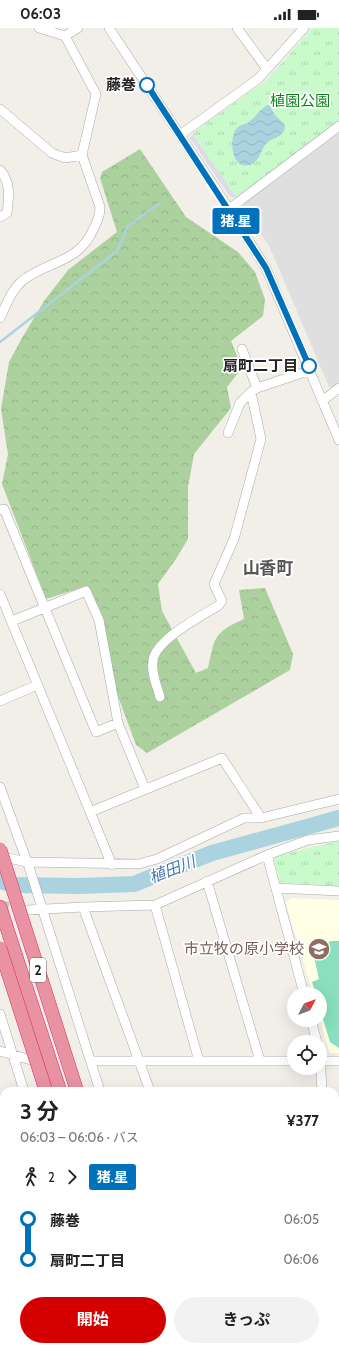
<!DOCTYPE html>
<html lang="ja">
<meta charset="utf-8">
<style>
body{margin:0;font-family:Cabin,"Noto Sans JP",sans-serif;background:#f2f2f2;color:#222;height:100vh;display:flex;flex-direction:column;font-size:15px;white-space:nowrap}
*{box-sizing:border-box;margin:0}
p{font-size:13px;color:#767676}
.icon{flex:none;width:22px;height:22px;fill:none;stroke:currentColor;stroke-width:2;stroke-linecap:round;stroke-linejoin:round}
.map{position:relative;flex:1;overflow:hidden}
.drawer{position:absolute;left:0px;top:1059px;width:339px;height:264px;display:flex;flex-direction:column;background:#fff;border-radius:12px 12px 0 0;box-shadow:0 4px 16px #0002}
.drawer>*{flex:none}
.badge{padding:0 8px;border-radius:3px;font-size:14px;line-height:26px}
.needle{width:26px;rotate:49deg}
.tools{position:absolute;left:287px;top:959px;display:grid;gap:8px}
.tools a{display:grid;place-items:center;width:40px;height:40px;border-radius:50%;background:#fff;box-shadow:0 4px 16px #0002;font-size:20px}
.map>.badge{position:absolute;translate:-50% -50%;box-shadow:0 0 0 2px #fff}
.legs{display:flex;align-items:center;gap:6px;height:44px;padding:0 20px;font-size:13px}
.legs p{margin-inline-start:auto}
.overview{display:flex;align-items:center;justify-content:space-between;height:68px;padding:0 20px}
h1{font-size:22px;font-weight:700;line-height:30px}
.primary-button{display:flex;gap:8px;margin-top:auto;padding:8px 20px}
.primary-button a{flex:1;height:46px;border-radius:24px;background:#d40000;color:#fff;font-size:16px;font-weight:700;line-height:46px;text-align:center}
.primary-button a+a{background:#f2f2f2;color:#222}
ul{padding:0 20px;list-style:none}
li{display:flex;align-items:center;gap:14px;height:40px;font-size:15px}
li i{display:grid;place-items:center;width:6px;height:100%;margin:0 5px;background:currentColor}
li i::after{content:'';width:10px;height:10px;margin:-5px;border:3px solid;border-radius:50%;background:#fff}
li p{margin-inline-start:auto}
li:first-child i{background:linear-gradient(#0000 50%,currentColor 0)}
li:last-child i{background:linear-gradient(currentColor 50%,#0000 0)}
.status{display:flex;justify-content:space-between;align-items:center;height:28px;padding:0 20px;background:#fff;direction:ltr}
.status svg{height:11px;fill:currentColor}
.map>svg:first-child{display:block}
.residential{fill:#e0dfdf}
.education{fill:#ffffe5}
.forest{fill:url(#forest-crowns)}
.park{fill:url(#park-tufts)}
.pitch{fill:#88e0be}
.plaza{fill:#dddde8}
.water{fill:url(#water-waves)}
.lines{fill:none;stroke-linecap:round;stroke-linejoin:round}
.stream{stroke:#aad3df;stroke-width:2.5}
.river{stroke:#aad3df;stroke-width:16}
.minor-tunnel{stroke:#c8c6c1;stroke-width:9;stroke-dasharray:9 4.5;stroke-linecap:butt}
.minor-casing{stroke:#a9a9a9;stroke-width:10}
.major-casing{stroke:#a06b00;stroke-width:12}
.highway-casing{stroke:#dc2a67;stroke-width:14}
.minor{stroke:#fff;stroke-width:9}
.major{stroke:#fcd6a4;stroke-width:11}
.highway{stroke:#e892a2;stroke-width:13}
.highway-bridge-casing{stroke:#dc2a67;stroke-width:14;stroke-linecap:butt}
.highway-bridge{stroke:#e892a2;stroke-width:13}
.line-1-casing{stroke:#fff;stroke-width:9}
.line-1{stroke:#0072bc;stroke-width:6}
.stop-1-dot{fill:#fff;stroke:#0072bc;stroke-width:2}
.labels{text-anchor:middle;stroke-width:3.5;stroke-linejoin:round;paint-order:stroke}
.shield{fill:#fff;stroke:#646464;stroke-width:1}
.shield-label{font-size:14px;font-weight:bold;fill:#222}
.stop-label{font-size:15px;font-weight:bold;fill:#222;stroke:#fff;text-anchor:end}
.park-label{font-size:15px;fill:#0c8416;stroke:#fff}
.education-label{font-size:15px;fill:#785e54;stroke:#fff;text-anchor:end}
.water-label{font-size:16px;font-style:italic;fill:#4a7aab;stroke:#fff}
.quarter-label{font-size:17px;font-weight:bold;fill:#555;stroke:#fff}
</style>
<div class="status"><b>06:03</b><svg viewBox="0 0 49 12"><path d="M0 12V9h3v3zM5 12V6h3v6zM10 12V3h3v9zM15 12V0h3v12zM26 1h20v11H26zM47 4h2v5h-2z"/></svg></div>
<div class="map">
<svg width="339" height="1323" viewBox="0 0 339 1323">
<defs>
<pattern id="forest-crowns" width="20" height="18" patternUnits="userSpaceOnUse"><rect width="20" height="18" fill="#add19e"/><path d="M2 6a3 3 0 1 1 6 0M12 15a3 3 0 1 1 6 0" fill="none" stroke="#95b388"/></pattern>
<pattern id="park-tufts" width="24" height="20" patternUnits="userSpaceOnUse"><rect width="24" height="20" fill="#c8facc"/><path d="M3 7l-1-3M5 7V3M7 7l1-3M15 17l-1-3M17 17v-4M19 17l1-3" fill="none" stroke="#acd6af"/></pattern>
<pattern id="water-waves" width="16" height="10" patternUnits="userSpaceOnUse"><rect width="16" height="10" fill="#aad3df"/><path d="M0 5q4-4 8 0t8 0" fill="none" stroke="#92b5bf"/></pattern>
</defs>
<rect width="100%" height="100%" fill="#f2efe9"/>
<path class="residential" d="M339,104V354L333,359H329L277,236L269,218L244,181V176Z"/>
<path class="education" d="M291,870L339,872V1025H331L329,1023L320,992V966H313L286,875Z"/>
<path class="forest" d="M140,121L186,189L238,224L255,244L265,271L263,288L231,313L242,340L227,359L231,380L194,426L188,459V511L176,531L158,556L162,583L196,645L208,640C215,609 213,605 244,591L239,562L265,560L293,626L290,642L147,725L136,717L115,660L101,591L87,558L46,571L2,456L8,426L1,381L9,334L22,310L44,273L68,242L117,204L100,150L102,144Z"/>
<path class="park" d="M312,0H339V93L238,168L235,167L194,107L195,103L267,52Z
M339,813V858L280,854L274,831L276,828Z"/>
<path class="pitch" d="M331,913H339V1020L330,1014L320,981V966H316L312,954L319,951L312,920Z"/>
<path class="plaza" d="M195,103L194,108L235,167L238,168L235,170L231,169L228,166L190,110Z"/>
<path class="water" d="M268,77L270,78L275,87L284,96C288,105 277,109 271,112C260,117 262,134 249,137C231,141 229,111 236,101C239,97 243,97 247,95C255,91 259,81 268,77Z"/>
<g class="lines">
<path class="stream" d="M0,314L117,223L128,198L160,175"/>
<path class="river" d="M0,853L14,857L79,858L134,856L212,825L339,790"/>
<path class="minor-tunnel" d="M0,877L24,881"/>
<g class="minor-casing">
<path id="minor" d="M109,0L229,181L266,240L339,412
M237,0L267,41
M65,8L78,0
M0,81L52,125L65,130L82,127
M180,107L258,51L304,0
M0,142C11,154 9,169 7,185L0,189
M229,181L339,98
M0,290C6,277 11,263 22,253C46,233 78,236 93,202C97,194 100,188 100,179L82,127L96,66L65,8L39,0
M242,321L257,360
M322,373L339,360
M228,405L240,375L251,364
M0,482L4,481L96,704L118,695
M0,566L112,837
M12,593L86,563L99,592L118,695L145,761
M160,669C157,658 151,645 153,633C154,613 202,587 218,578L222,573L214,556L234,511L261,411L251,364L257,360L311,342
M0,673L37,657
M0,759L30,842L100,1063
M90,784L222,730L261,790
M267,827L304,966
M0,828L26,834L139,836L157,831L244,790H261L339,771
M207,853L260,1033
M276,860L339,863
M155,877L199,1033
M27,882L83,879
M0,986L24,1063
M311,992L317,1014
M0,1023L31,1032L40,1037
M320,1027L322,1063
M91,1033H294
M320,1033H339
M150,1063L83,879L155,877L267,827L308,812L339,808
M335,1198H339
M0,1207H4
M335,1226L339,1237
M46,1319L47,1323
M97,1319L98,1323
M138,1319L139,1323
M183,1319L184,1323
M226,1319L227,1323
M295,1319L296,1323"/>
</g>
<g class="major-casing">
<path id="major" d="M335,1107H339
M0,1109H4
M0,1121H4
M335,1121H339"/>
</g>
<g class="highway-casing">
<path id="highway" d="M0,879L60,1063
M128,1319L129,1323
M150,1319L152,1323"/>
</g>
<use href="#minor" class="minor"/>
<use href="#major" class="major"/>
<use href="#highway" class="highway"/>
<g class="highway-bridge-casing">
<path id="highway-bridge" d="M0,821L77,1063
M0,920L46,1063"/>
</g>
<use href="#highway-bridge" class="highway-bridge"/>
</g>
<g class="lines">
<g class="line-1-casing">
<path id="line-1" d="M147,57L266,240L309,338"/>
</g>
<use href="#line-1" class="line-1"/>
</g>
<defs>
<g id="school-disc" transform="scale(1.15)"><circle r="9.5" fill="#8d6e63" stroke="#fff"/><path d="M0-5L7-2L0 1L-7-2ZM-4 1L0 2.5L4 1V4Q0 6-4 4Z" fill="#fff"/></g>
</defs>
<g fill-rule="evenodd">
<use href="#school-disc" x="319" y="921"/>
</g>
<g class="stop-1-dot">
<circle cx="147" cy="57" r="7"/>
<circle cx="309" cy="338" r="7"/>
</g>
<g class="labels">
<rect class="shield" x="30" y="930" width="16" height="24" rx="3"/>
<g class="shield-label">
<text x="38" y="947">2</text>
</g>
<g class="stop-label">
<text x="136" y="62">藤巻</text>
<text x="298" y="343">扇町二丁目</text>
</g>
<g class="park-label">
<text x="300" y="78">植園公園</text>
</g>
<g class="education-label">
<text x="304" y="926">市立牧の原小学校</text>
</g>
<g class="water-label">
<text transform="translate(172 841) rotate(-21)" y="6">植田川</text>
</g>
<g class="quarter-label">
<text x="268" y="546">山香町</text>
</g>
</g>
</svg>
<div class="tools">
<a><svg class="needle" viewBox="-14 -14 28 28"><path d="M0-13l5 13h-10z" fill="#e53935"/><path d="M0 13l5-13h-10z" fill="#767676"/></svg></a>
<a><svg class="icon" aria-label="locate" viewBox="0 0 24 24"><circle cx="12" cy="12" r="6"/><path d="M12 2v4M12 18v4M2 12h4M18 12h4"/></svg></a>
</div>
<b class="badge" style="left:236px;top:193px;background:#0072bc;color:#fff">猪.星</b>
<section class="drawer">
<div class="overview"><div><h1>3 分</h1><p>06:03 – 06:06 · バス</p></div><b>¥377</b></div>
<div class="legs"><svg class="icon" aria-label="walk" viewBox="0 0 24 24"><circle cx="13" cy="4" r="2"/><path d="M13 8l-2 6 4 7M11 14l-3 7M7 12l3-4h3l4 4"/></svg>2<svg class="icon" aria-label="forward" viewBox="0 0 24 24"><path d="M9 5l7 7-7 7"/></svg><b class="badge" style="background:#0072bc;color:#fff">猪.星</b></div>
<ul>
<li><i style="color:#0072bc"></i><b>藤巻</b><p>06:05</p></li>
<li><i style="color:#0072bc"></i><b>扇町二丁目</b><p>06:06</p></li>
</ul>
<div class="primary-button"><a>開始</a><a>きっぷ</a></div>
</section>
</div>
